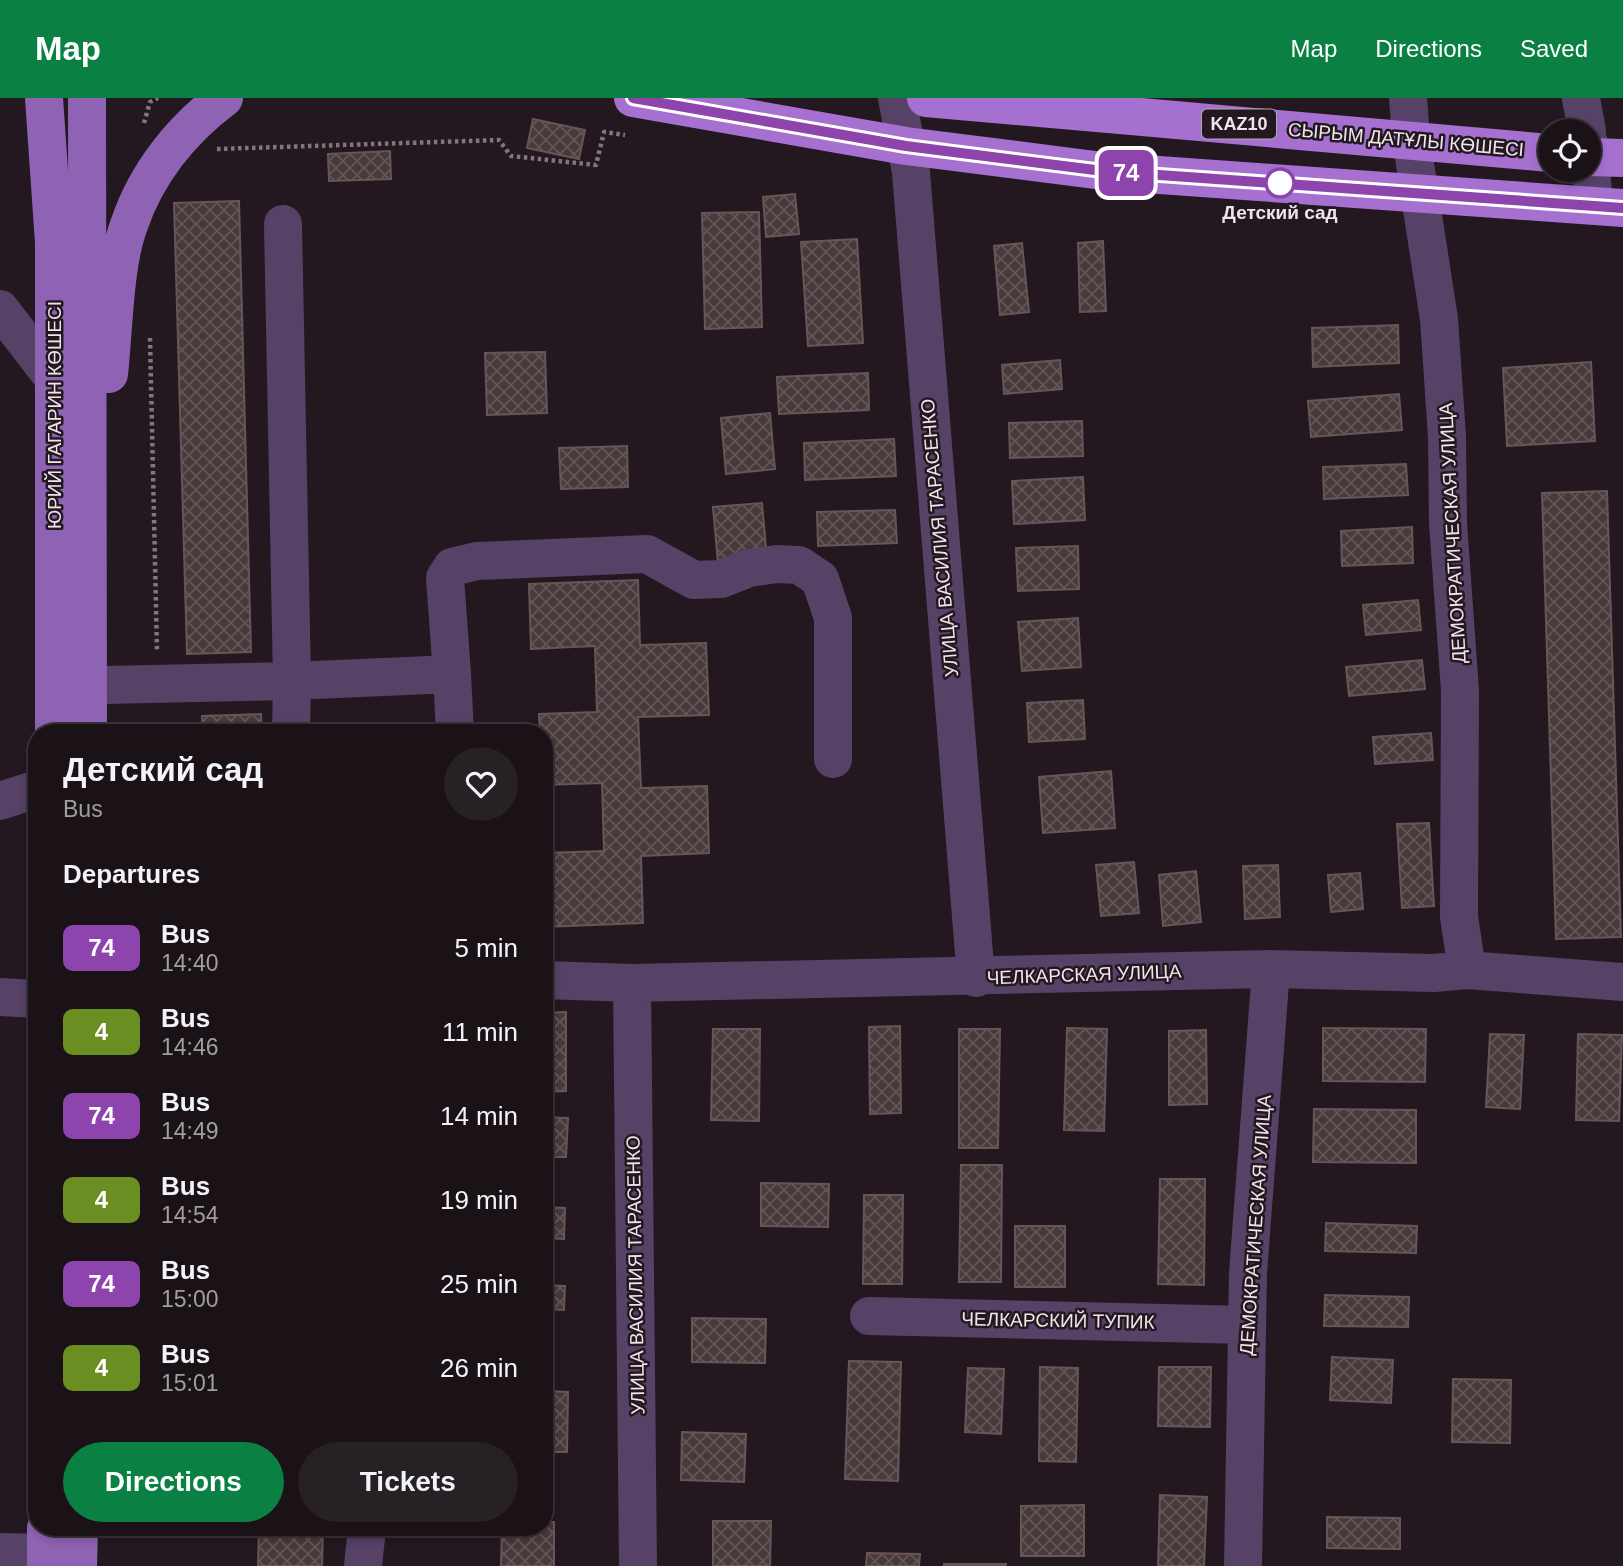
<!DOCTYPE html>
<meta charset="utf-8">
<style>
body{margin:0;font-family:Helvetica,sans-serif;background:#272024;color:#f1f3f6;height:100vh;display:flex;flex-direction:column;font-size:26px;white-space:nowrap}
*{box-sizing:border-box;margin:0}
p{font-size:23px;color:#9f9ea1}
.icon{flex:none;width:38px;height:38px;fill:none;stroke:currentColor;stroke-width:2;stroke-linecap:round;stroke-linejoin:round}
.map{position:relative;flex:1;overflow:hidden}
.panel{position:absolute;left:28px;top:626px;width:525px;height:812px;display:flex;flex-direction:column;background:#1a1217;border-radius:28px;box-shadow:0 4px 10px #0003,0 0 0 2px #383236}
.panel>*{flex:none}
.badge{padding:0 14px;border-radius:10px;font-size:24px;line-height:46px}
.tools{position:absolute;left:1538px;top:21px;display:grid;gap:14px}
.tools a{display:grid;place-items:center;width:63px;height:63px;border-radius:50%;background:#1a1217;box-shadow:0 4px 10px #0003,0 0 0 2px #383236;font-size:35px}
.map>.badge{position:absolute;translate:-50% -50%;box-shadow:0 0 0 4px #fff}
h2{padding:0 35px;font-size:26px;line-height:63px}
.round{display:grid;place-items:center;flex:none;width:74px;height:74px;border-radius:37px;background:#272024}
.head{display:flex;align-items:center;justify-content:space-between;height:119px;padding:0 35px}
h1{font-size:33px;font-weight:700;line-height:52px}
.action{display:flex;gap:14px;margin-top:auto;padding:14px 35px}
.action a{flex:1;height:80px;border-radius:42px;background:#0b8043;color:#fff;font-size:28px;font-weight:700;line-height:80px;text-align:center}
.action a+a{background:#272024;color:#f1f3f6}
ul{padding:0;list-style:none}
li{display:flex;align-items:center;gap:21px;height:84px;padding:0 35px}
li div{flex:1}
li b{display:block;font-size:26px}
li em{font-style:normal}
li .badge{min-width:77px;font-weight:700;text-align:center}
header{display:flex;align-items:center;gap:42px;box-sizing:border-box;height:98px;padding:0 35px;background:#0b8043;color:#fff}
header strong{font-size:33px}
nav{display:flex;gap:38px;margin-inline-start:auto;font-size:24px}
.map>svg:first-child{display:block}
.building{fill:url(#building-cross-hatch);stroke:#665658;stroke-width:2}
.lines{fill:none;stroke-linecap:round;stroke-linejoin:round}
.path{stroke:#80777d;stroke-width:4.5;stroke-dasharray:3.5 3.5;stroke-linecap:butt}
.minor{stroke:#564167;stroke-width:38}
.major{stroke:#8f63b3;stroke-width:38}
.highway{stroke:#a670d1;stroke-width:38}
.line-casing{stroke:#fff;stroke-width:16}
.line{stroke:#8e44ad;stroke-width:10}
.stop-dot{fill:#fff;stroke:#8e44ad;stroke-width:3.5}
.labels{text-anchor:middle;stroke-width:5;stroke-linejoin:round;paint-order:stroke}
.shield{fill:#23181f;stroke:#b0a8ad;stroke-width:2}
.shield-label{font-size:18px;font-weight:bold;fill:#ede5ea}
.street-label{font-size:19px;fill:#ede5ea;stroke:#23181f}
.stop-label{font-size:19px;font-weight:bold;fill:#ede5ea;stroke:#23181f}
</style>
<header>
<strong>Map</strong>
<nav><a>Map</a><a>Directions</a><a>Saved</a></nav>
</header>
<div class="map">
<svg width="1623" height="1468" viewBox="0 0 1623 1468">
<defs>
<pattern id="building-cross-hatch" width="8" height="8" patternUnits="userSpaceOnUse" patternTransform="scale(1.75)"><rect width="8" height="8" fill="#48393a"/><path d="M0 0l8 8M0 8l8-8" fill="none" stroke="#635657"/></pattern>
</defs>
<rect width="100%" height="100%" fill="#23181f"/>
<path class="building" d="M533,21L585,32L579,61L527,50Z
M390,53L391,81L329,83L328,56Z
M795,96L799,136L766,139L763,99Z
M239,103L251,554L187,556L174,105Z
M759,114L762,229L705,231L702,115Z
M857,141L863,245L808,248L801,144Z
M1103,143L1106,213L1080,214L1078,145Z
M1022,145L1029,214L1000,217L994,148Z
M1398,227L1399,265L1313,269L1312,230Z
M545,254L547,315L487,317L485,255Z
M1060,262L1062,291L1004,296L1002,267Z
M1591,264L1595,343L1507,348L1503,270Z
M868,275L869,312L779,316L777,279Z
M1399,296L1402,332L1311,339L1308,303Z
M770,315L775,371L726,376L721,320Z
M1082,323L1083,358L1010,360L1009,325Z
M894,341L896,378L805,382L804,345Z
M627,348L628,389L561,391L559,350Z
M1406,366L1408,397L1324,401L1323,369Z
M1083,379L1085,422L1014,426L1012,383Z
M1607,393L1621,839L1556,841L1542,395Z
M762,405L767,461L718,465L713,409Z
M895,412L897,445L818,448L817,414Z
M1412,429L1413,465L1342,468L1341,433Z
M1078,448L1079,491L1018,493L1016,450Z
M638,482L640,547L706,545L709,617L638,619L641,690L707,688L709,755L641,758L643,825L544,829V755L604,753L602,685L544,687V635H540L539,616L597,614L595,548L531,551L529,486Z
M1418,502L1421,532L1366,537L1363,507Z
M1078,520L1081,569L1022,573L1018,524Z
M1422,562L1425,591L1349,598L1346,569Z
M1083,602L1085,641L1029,644L1027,605Z
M261,616L262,635H203L202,618Z
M1431,635L1433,662L1375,666L1373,639Z
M1111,673L1115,730L1043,735L1039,679Z
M1429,725L1434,808L1402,810L1397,726Z
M1134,764L1139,815L1101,818L1096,767Z
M1278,767L1280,819L1245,821L1243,768Z
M1196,773L1201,824L1163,828L1159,777Z
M1360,775L1363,811L1331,814L1328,777Z
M566,914V993L544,994V915Z
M900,928L901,1015L870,1016L869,929Z
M1067,930L1107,931L1104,1033L1064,1032Z
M1323,930L1426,931L1425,984L1323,983Z
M713,931H760L759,1023L711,1022Z
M959,931H1000L998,1050H959Z
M1206,932L1207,1006L1169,1007V933Z
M1490,936L1524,937L1520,1011L1486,1009Z
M1578,936L1622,937L1619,1023L1576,1022Z
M1314,1011L1416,1012V1065L1313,1064Z
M544,1019L568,1020L566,1059H544Z
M961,1067H1002L1001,1184H959Z
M1160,1081H1205L1204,1187L1158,1186Z
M761,1085L829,1086L828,1129L761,1128Z
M864,1097H903L902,1186H863Z
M544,1109L565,1110L564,1141L544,1140Z
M1326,1125L1417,1128L1416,1155L1325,1153Z
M1015,1128H1065V1189H1015Z
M544,1187L565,1188L564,1212L544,1211Z
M1325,1197L1409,1199L1408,1229L1324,1228Z
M692,1220L766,1221L765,1265L692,1264Z
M1332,1259L1393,1262L1391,1305L1330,1302Z
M849,1263L901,1264L898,1383L845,1381Z
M1040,1269L1078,1270L1076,1364L1039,1363Z
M1159,1269H1211L1210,1329L1158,1328Z
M968,1270L1004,1271L1001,1336L965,1334Z
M1453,1281L1511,1282L1510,1345L1452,1344Z
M544,1293L568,1294L567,1354H544Z
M682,1334L746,1336L744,1384L681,1382Z
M1160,1397L1207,1399L1204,1468H1158Z
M1084,1407V1458H1021V1408Z
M1327,1419L1400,1420V1451L1327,1450Z
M713,1423H771L770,1468H713Z
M544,1424H554V1468H501L502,1430H544Z
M259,1430H323L322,1468H258Z
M867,1455L920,1456L919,1468H866Z
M944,1466H1006V1468H944Z"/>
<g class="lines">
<path class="path" d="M144,25L150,4L158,0
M217,51L499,42L511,58L596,67L604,34L625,37
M150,240L157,553"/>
<path class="minor" d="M897,0L911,74L976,880
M1408,0L1411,40L1439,221L1447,339L1448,425L1460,593L1459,819L1467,872
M1581,0L1587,33
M1589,45L1594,107
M0,211L54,281
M452,576L455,635
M57,588L292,583L283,126
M291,635L292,583L452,576L445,480L452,469L477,463L647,456L694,482L721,481L749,470L777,466L799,467L820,481L833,520V661
M0,703L37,691
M544,882L632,885L1271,871L1434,875L1467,872L1623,884
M632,885L638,1468
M0,899L37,901
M869,1218L1247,1227
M0,1454L46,1455
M363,1468L367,1430
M1243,1468L1248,1175L1271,871"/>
<path class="major" d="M44,0L54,145V635
M87,0L88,635
M109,276C114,232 114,167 129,127C146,76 181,32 224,0
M46,1468V1430
M78,1468L79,1430"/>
<path class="highway" d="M633,0L906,48L1103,73L1623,110
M926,0L1550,55
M1589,59L1623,60"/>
</g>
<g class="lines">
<g class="line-casing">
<path id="line" d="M633,0L906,48L1103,73L1623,110"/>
</g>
<use href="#line" class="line"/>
</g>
<circle class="stop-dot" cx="1280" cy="85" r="14"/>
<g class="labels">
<rect class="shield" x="1202" y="11.5" width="74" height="29" rx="5"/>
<g class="shield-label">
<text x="1239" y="32">KAZ10</text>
</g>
<g class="street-label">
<text transform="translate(1406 41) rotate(5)" y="7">СЫРЫМ ДАТҰЛЫ КӨШЕСІ</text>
<text transform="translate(54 317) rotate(-90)" y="7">ЮРИЙ ГАГАРИН КӨШЕСІ</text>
<text transform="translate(1452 435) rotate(-93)" y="7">ДЕМОКРАТИЧЕСКАЯ УЛИЦА</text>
<text transform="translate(939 440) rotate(-95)" y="7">УЛИЦА ВАСИЛИЯ ТАРАСЕНКО</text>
<text transform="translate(1084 876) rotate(-2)" y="7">ЧЕЛКАРСКАЯ УЛИЦА</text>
<text transform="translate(1255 1127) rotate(-86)" y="7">ДЕМОКРАТИЧЕСКАЯ УЛИЦА</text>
<text transform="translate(635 1177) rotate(-91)" y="7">УЛИЦА ВАСИЛИЯ ТАРАСЕНКО</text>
<text transform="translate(1058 1222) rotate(1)" y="7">ЧЕЛКАРСКИЙ ТУПИК</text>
</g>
<g class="stop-label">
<text x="1280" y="121">Детский сад</text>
</g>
</g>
</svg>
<div class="tools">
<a><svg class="icon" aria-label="locate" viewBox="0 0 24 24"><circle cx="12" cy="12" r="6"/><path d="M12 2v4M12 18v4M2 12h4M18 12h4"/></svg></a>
</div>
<b class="badge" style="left:1126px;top:75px;background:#8e44ad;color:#fff">74</b>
<section class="panel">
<div class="head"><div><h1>Детский сад</h1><p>Bus</p></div><a class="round"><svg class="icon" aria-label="heart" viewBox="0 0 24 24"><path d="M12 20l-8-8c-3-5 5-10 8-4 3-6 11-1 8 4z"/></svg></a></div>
<h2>Departures</h2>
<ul>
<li><span class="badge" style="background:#8e44ad;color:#fff">74</span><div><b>Bus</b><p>14:40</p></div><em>5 min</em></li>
<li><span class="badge" style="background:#6b8e23;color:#fff">4</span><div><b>Bus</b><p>14:46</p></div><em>11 min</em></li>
<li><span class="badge" style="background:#8e44ad;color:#fff">74</span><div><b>Bus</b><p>14:49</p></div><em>14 min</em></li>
<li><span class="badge" style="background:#6b8e23;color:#fff">4</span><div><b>Bus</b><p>14:54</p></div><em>19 min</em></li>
<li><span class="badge" style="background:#8e44ad;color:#fff">74</span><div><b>Bus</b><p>15:00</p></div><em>25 min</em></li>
<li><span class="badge" style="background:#6b8e23;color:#fff">4</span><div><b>Bus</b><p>15:01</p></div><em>26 min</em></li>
</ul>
<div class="action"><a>Directions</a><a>Tickets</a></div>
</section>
</div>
